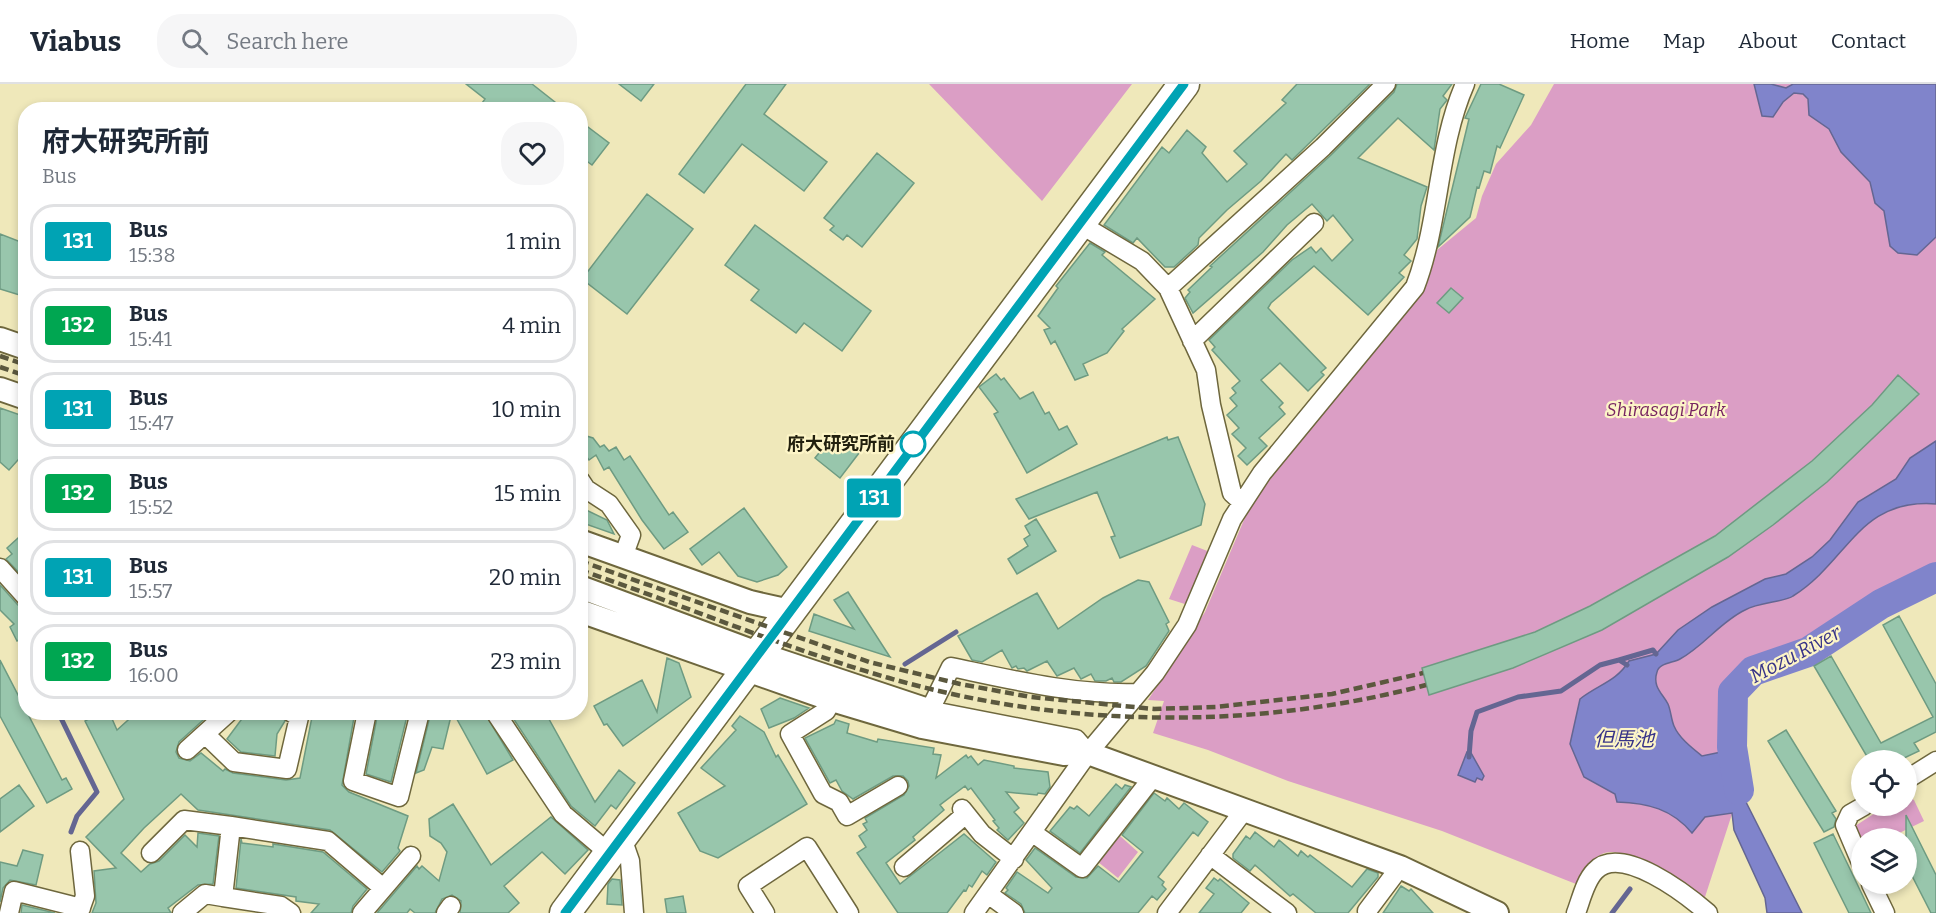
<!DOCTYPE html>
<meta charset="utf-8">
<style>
body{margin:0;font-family:Bitter,"Noto Sans JP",serif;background:#f6f6f7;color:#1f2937;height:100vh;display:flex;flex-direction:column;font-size:22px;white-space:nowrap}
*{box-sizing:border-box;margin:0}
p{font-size:20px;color:#747a83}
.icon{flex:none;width:33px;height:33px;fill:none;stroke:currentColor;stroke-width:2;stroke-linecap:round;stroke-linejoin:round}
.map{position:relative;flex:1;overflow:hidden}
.details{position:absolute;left:18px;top:18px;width:570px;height:618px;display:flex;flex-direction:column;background:#fff;border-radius:24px;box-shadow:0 3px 9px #0003}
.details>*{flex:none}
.badge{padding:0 12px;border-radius:4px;font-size:21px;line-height:39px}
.buttons{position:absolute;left:1851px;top:666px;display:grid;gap:12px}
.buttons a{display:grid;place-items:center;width:66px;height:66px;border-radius:50%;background:#fff;box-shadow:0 3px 9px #0003;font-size:30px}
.map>.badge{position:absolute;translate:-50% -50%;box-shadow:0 0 0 3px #fff}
.round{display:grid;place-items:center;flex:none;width:63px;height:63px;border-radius:24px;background:#f6f6f7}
.summary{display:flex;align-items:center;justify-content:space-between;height:102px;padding:0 24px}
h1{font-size:28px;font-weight:700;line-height:45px}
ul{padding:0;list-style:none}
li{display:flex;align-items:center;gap:18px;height:75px;margin:0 12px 9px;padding:0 12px;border:3px solid #e0e1e3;border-radius:24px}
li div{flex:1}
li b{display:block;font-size:22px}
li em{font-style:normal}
li .badge{min-width:66px;font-weight:700;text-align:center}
header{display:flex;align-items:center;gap:36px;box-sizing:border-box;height:84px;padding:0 30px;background:#fff;border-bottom:2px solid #e0e1e3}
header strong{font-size:28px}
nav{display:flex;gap:33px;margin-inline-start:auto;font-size:21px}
.search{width:420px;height:54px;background:#f6f6f7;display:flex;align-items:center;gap:15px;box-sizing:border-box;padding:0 21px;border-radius:24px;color:#747a83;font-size:22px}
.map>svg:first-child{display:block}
.green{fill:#db9ec5}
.water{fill:#8084cb;stroke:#646692;stroke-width:1.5}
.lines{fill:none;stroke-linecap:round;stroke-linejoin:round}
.stream{stroke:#646692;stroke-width:5}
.river{stroke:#8084cb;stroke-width:30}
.building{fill:#98c6ac;stroke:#6e9b82;stroke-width:1.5}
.minor-casing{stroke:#6e673d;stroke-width:21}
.tertiary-casing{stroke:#6e673d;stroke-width:26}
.trunk-casing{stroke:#6e673d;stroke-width:33}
.minor{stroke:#fff;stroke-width:18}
.tertiary{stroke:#fff;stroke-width:22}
.trunk{stroke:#fff;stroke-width:30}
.rail{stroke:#5b583e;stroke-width:4.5;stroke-dasharray:9 4.5;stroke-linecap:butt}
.line-casing{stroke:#fff;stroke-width:14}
.line{stroke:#00a3b4;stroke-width:9}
.stop-dot{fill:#fff;stroke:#00a3b4;stroke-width:3}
.labels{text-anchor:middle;stroke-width:4.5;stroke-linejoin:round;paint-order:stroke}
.park-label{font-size:18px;font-style:italic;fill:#772461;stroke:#fdf5c7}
.stop-label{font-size:18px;font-weight:bold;fill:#22200e;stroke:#fdf5c7;text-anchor:end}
.water-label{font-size:20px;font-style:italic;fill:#383488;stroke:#fdf5c7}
</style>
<header>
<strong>Viabus</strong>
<div class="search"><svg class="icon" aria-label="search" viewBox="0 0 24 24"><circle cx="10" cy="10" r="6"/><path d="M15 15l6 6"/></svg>Search here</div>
<nav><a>Home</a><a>Map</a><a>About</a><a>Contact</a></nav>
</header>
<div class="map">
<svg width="1936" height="829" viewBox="0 0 1936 829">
<rect width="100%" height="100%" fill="#efe8ba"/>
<path class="green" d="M929,0H1132L1042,117Z
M1554,0H1936V488L1857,527L1802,564L1750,581L1726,607L1727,666L1732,730L1704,816C1685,802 1623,756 1600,771C1590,778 1583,790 1576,800L1442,747L1288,697L1208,666L1153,649L1164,617L1148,616L1205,528L1252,417L1423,204L1437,166L1476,134L1482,112L1496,80L1531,41Z
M1192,461L1210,468L1188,521L1169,515Z
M1907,712L1914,716L1924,737L1889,754H1862V768L1852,744L1886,722H1906Z
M1119,751L1138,768L1118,794L1098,778Z"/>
<path class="water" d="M1754,0H1771L1786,4L1793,0H1936V153L1917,171L1898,169L1890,162L1884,127L1875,119L1870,98L1841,68L1829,45L1809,31L1808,15L1803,10L1794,9L1783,18L1773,33L1762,32Z
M1936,357V420C1858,414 1849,477 1793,512C1785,518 1759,518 1745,526C1720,538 1704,562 1680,575C1673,579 1659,579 1657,588C1652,603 1663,610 1668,620C1671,627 1671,635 1674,642C1679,654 1692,664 1702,672L1736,665L1746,718L1802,829H1767L1765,814L1734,746L1732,729L1705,733L1692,749C1672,725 1648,719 1617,718L1615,710L1584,693L1570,660L1580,615C1599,600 1616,598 1629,577L1656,570L1678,546L1712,523L1765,495L1786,490L1812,473L1830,456L1858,418L1896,395L1910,374Z
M1467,668L1471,669L1484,692L1482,696L1477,694L1475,698L1458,691Z"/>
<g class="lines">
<path class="stream" d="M1619,576L1653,566L1656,570
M905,580L956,548
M58,628L97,708L77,732L71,748
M1469,673L1471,647L1477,628L1518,613L1561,607L1600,581L1619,576L1627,581
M1612,829L1630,805"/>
<path class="river" d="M1739,706L1732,663L1733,608L1753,587L1808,568L1881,520L1936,493"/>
</g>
<path class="building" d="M466,0H532L565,26H477L485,15Z
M619,0H654L641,17Z
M746,0H786L764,30L827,78L804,107L742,60L704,109L679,90Z
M1297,0H1370L1292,76L1286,70L1261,97L1227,126L1199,154L1198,161L1174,183H1165L1137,154L1133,159L1104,141L1162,63L1169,69L1187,46L1206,63L1202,69L1227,98L1247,80L1234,67L1286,19L1282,16Z
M1397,0H1452L1443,12L1447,16L1440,25L1434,66L1398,34L1358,74L1427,103L1421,122L1417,155L1404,171L1411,177L1399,189L1404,193L1368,231L1314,182L1271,219L1268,224L1326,284L1321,288L1324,291L1308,307L1280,279L1261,296L1283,319L1279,323L1285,330L1259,354L1267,362L1247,381L1238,372L1246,364L1232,350L1239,344L1227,331L1237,322L1230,314L1236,309L1232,304L1240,297L1212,266L1215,263L1209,256L1292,176L1311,163L1316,169L1321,164L1332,177L1353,156L1333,131L1327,137L1312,120L1287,141L1263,168L1193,229L1185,214L1190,208L1188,206L1212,183L1210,182L1331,71L1394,8Z
M1481,0H1499L1524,11L1500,64L1497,62L1490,89L1484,87L1479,104L1477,103L1470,133L1438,163L1469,35L1465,34Z
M580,37L609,59L592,81L580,72Z
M877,69L914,99L862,163L847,151L843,156L830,146L834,142L824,134Z
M647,110L693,145L627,230L582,195Z
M755,141L871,227L842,267L804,239L796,249L751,216L759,206L725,181Z
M0,150L26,160V213L0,205Z
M1090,159L1105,168L1102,171L1155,215L1122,245L1124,247L1107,269L1083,280L1088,291L1075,296L1055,257L1051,260L1044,246L1050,244L1038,232L1058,204L1056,202Z
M1451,204L1463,214L1449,229L1437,219Z
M996,290L1001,296L1004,294L1020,315L1033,308L1045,330L1049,328L1059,346L1067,342L1077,360L1027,389L994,330L998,328L979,303Z
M1898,291L1919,310L1827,398L1773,441L1728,473L1602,546L1513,584L1429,611L1422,584L1535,548L1590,522L1715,452L1812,377L1872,321Z
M0,324L26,333V367L9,386L0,378Z
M835,349L859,369L840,394L815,374Z
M580,350L593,354L600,363L604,361L609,367L616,363L624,376L630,372L669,431L673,428L688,448L664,465L642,436L609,383L604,386L596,371L589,376L586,372L580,375Z
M1167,353L1168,356L1178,353L1205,420L1201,441L1120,474L1111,453L1115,452L1097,408L1029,435L1016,415Z
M580,423L607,436L614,450L580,438Z
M744,424L787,483L778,491L757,498L738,492L719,468L702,481L690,465Z
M1036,435L1056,467L1017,490L1008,475L1028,462L1024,455L1030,451L1025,442Z
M18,454L23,459L26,456V496L6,475L12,470L7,464Z
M1138,496L1149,498L1169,538L1166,540L1169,547L1146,582L1121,598H1114L1112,594L1106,597H1095L1091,590L1081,595L1074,584L1057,592L1047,577L1027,587L1024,584L1018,585L1016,582L1012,584L1002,566L982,578L972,576L958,552L1037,509L1058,545L1103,514Z
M0,501L18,521L26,524V552L17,557L10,543L14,540L0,526Z
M848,508L890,573L809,547L814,530L854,545L834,516Z
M1899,532L1936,600V648L1914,659L1919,667L1900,676H1869L1814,582L1831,572L1881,659L1933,633L1883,541Z
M667,574L679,579L691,613L623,662L607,640L604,641L594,622L642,596L657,628Z
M0,576L62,696L66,694L72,705L47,719L0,632Z
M780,614L809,624L794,634L769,644L761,625Z
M101,628H109L117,646L137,628H212L179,658L176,668L179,674L190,677L201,669L223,687L225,685L233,689L286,696L300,694L312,633L322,635L323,629L342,632V628H355L342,701L349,708L408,732L398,764L400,767L382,788L330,746L198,726L181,710L144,744L121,769L141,788L150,780L159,777L185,751L197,763L198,749L219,752L213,800L198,801L168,824L171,829H92L96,819L94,787L116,784L86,753L124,715L85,637Z
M247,628H280L285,637L277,650L275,672L241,668L227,655Z
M378,628H408L391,698L366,690Z
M431,628H452L443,665L432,663L424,686L416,689Z
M453,628H484L513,676L487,690Z
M509,628H545L595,718L619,686L635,699L616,725L611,721L595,742L571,722Z
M740,632L764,648L776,673L778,671L807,720L718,774L700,767L678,729L725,702L701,684L736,646L732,642Z
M836,636L849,640L847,649L877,658L878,655L934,664L933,670L941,671L936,694L966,671L968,674L971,672L978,681L984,676L1014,682V684L1048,688L1050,703L1045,710L1038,709L1037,711L1006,708L1019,724L1014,728L1024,739L1008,756L997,746L999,744L993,737L995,736L971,704L968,706L965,702L940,721L944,726L913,753L915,756L886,779L900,800L964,750L996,778L987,791L982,787L972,803L969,801L966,807L964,806L947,829H898L857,769L866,763L859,752L867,746L863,740L867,738L865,734L904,711L909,702L908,697L903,692H893L853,715L842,707L836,696L830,699L805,654L834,640Z
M1786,646L1836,727L1832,729L1836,735L1834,743L1824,748L1768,657Z
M1116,700L1122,705L1125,701L1131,703L1080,769L1050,747L1070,723L1074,725L1077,722L1089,732Z
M19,701L34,722L0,748V715Z
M1154,709L1165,717L1167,714L1179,725L1184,719L1208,738L1198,752L1193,748L1158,793L1164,798L1162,801L1166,805L1157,816L1152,812L1138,829H1025L1021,820L1005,809L1008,806L1006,804L1017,788L1048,809L1052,804L1026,776L1035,764L1076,793L1087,794L1098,782L1119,798L1143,768L1122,751Z
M453,720L491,781L551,733L588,766L565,790L542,768L504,802L519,819L508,829H460L461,817L452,811L442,815L435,829H415L410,825L407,829H377L417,782L419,785L422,782L439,797L447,768L441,759L430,752L429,735Z
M1906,731L1936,791V829H1931L1906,780Z
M1255,748L1274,763L1279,756L1298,772L1301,767L1308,773L1310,771L1352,803L1367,785L1378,789V793L1348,829H1316L1293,810L1290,812L1255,781L1250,787L1233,774V770L1246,752L1250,755Z
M1833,750L1849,783L1871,829H1849L1814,759Z
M241,755L242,759L273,763V760L323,768L367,805L353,822L351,829H311L319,820L296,817V813L236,804Z
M23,766L43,771L36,801L10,796L3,804L0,818V778L17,782Z
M1214,794L1218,797L1220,795L1249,819L1241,829H1199L1214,810L1206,804Z
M612,795L620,796L622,821L607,820L608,800Z
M1401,802L1409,807L1411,805L1433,829H1383Z
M683,812L686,829H667L665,815Z
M22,821L55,829H21Z"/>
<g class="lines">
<g class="minor-casing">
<path id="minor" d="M1080,140L1142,177L1168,204L1323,63L1386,0
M1168,204L1206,286L1211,321L1232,409L1242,418
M1192,257L1314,139
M580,396L586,405L609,420L631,451L623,473
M0,484L26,513
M832,616L826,627L790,650L823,710L839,718L847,732L898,702
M928,626L1076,655L1088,669
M367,628L353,697L399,713L420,628
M495,628L563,730L610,770
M924,638L951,583C1013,596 1074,611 1138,609
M205,650L234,678L287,685L299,633L291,628
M187,666L229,628
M1906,696L1936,677
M962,725L982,750L1014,775
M1033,749L1082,784L1153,693
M622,754L630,777L634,829
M151,769L184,736L231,742
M1210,771L1287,829
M1862,781L1845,741L1850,730L1864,722
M904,783L966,730
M1871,800L1885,829
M988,810L1014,829
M1367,827L1400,783
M9,829L14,807L81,824
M79,829L85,812L80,767
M182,829L205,810L223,813
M291,829L281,822L223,813L231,742L328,757L383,804
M362,829L411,772
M446,829L451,822
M765,829L748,802L807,763L849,829
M974,829L1088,669L1155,589L1187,541L1232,435L1262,389L1415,203C1440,138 1437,64 1465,0
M1167,829L1245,725
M1576,829C1581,816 1585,797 1595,787C1621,759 1687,811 1708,829"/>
</g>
<g class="tertiary-casing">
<path id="tertiary" d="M0,255L26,264
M0,305L26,314
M580,457L750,518L790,527
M580,503L760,570L928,626
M580,527L832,616L922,643L1064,670L1088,669L1400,783L1497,829"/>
</g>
<g class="trunk-casing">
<path id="trunk" d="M565,829L1184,0"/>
</g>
<use href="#minor" class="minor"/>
<use href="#tertiary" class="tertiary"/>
<use href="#trunk" class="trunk"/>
<path class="rail" d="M0,272L26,281
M0,283L26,292
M580,477L869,578L960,600L1031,613L1154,625L1216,623L1332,610L1423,589
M580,486C683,521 784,564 889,594C1062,644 1251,647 1426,601"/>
</g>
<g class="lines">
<g class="line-casing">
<path id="line" d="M565,829L1184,0"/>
</g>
<use href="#line" class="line"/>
</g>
<circle class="stop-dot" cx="913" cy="360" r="12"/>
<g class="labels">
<g class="park-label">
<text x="1666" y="332">Shirasagi Park</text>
</g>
<g class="stop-label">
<text x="895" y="366">府大研究所前</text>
</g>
<g class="water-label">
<text transform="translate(1795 570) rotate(-28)" y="7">Mozu River</text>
<text x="1624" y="662">但馬池</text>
</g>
</g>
</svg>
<div class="buttons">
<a><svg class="icon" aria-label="locate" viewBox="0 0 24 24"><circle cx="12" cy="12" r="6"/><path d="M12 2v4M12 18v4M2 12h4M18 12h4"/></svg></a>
<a><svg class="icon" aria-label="layers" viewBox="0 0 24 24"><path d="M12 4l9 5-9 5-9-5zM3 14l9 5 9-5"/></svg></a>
</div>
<b class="badge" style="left:874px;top:414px;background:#00a3b4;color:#fff">131</b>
<section class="details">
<div class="summary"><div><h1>府大研究所前</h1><p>Bus</p></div><a class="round"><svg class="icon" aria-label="heart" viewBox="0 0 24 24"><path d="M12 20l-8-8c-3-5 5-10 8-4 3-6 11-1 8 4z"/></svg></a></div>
<ul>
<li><span class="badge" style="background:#00a3b4;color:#fff">131</span><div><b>Bus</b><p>15:38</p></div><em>1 min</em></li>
<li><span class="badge" style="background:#00a651;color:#fff">132</span><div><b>Bus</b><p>15:41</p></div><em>4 min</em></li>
<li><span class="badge" style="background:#00a3b4;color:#fff">131</span><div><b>Bus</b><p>15:47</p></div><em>10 min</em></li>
<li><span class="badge" style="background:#00a651;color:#fff">132</span><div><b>Bus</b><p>15:52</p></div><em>15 min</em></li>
<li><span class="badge" style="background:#00a3b4;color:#fff">131</span><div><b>Bus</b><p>15:57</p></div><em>20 min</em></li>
<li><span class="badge" style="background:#00a651;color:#fff">132</span><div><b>Bus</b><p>16:00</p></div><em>23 min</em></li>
</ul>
</section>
</div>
